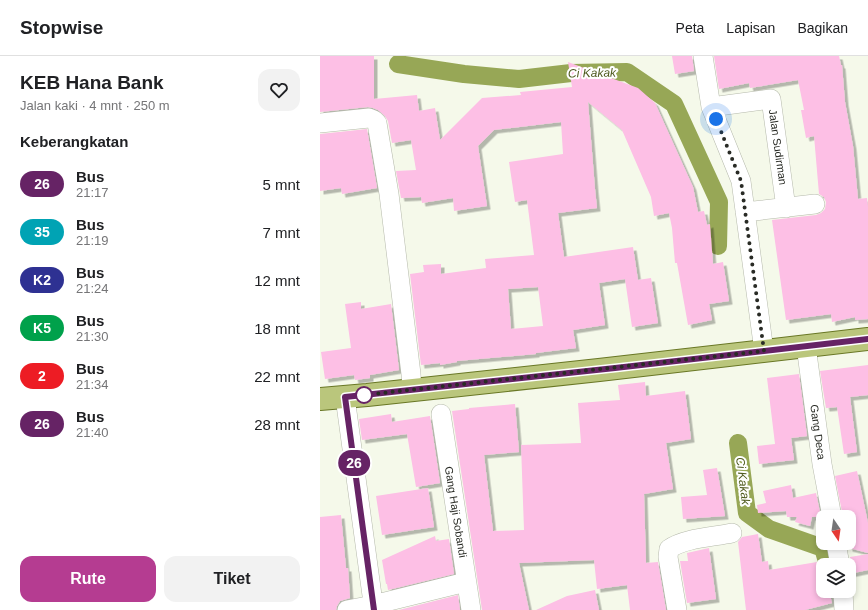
<!DOCTYPE html>
<html lang="id">
<meta charset="utf-8">
<style>
body{margin:0;font-family:Arial,sans-serif;background:#f2f2f2;color:#202124;height:100vh;display:flex;flex-direction:column;font-size:15px;white-space:nowrap}
*{box-sizing:border-box;margin:0}
p{font-size:13px;color:#757577}
.icon{flex:none;width:22px;height:22px;fill:none;stroke:currentColor;stroke-width:2;stroke-linecap:round;stroke-linejoin:round}
.map{position:relative;flex:1;overflow:hidden}
.sheet{display:flex;flex-direction:column;background:#fff;width:320px}
.sheet>*{flex:none}
.badge{padding:0 8px;border-radius:13px;font-size:14px;line-height:26px}
.needle{width:26px;rotate:167deg}
.fabs{position:absolute;left:496px;top:454px;display:grid;gap:8px}
.fabs a{display:grid;place-items:center;width:40px;height:40px;border-radius:8px;background:#fff;box-shadow:0 2px 6px #0003;font-size:20px}
.you{position:absolute;width:20px;height:20px;margin:-10px;border:3px solid #fff;border-radius:50%;background:#1a73e8;box-shadow:0 0 0 6px #1a73e833}
.map>.badge{position:absolute;translate:-50% -50%;box-shadow:0 0 0 2px #fff}
h2{padding:0 20px;font-size:15px;line-height:36px}
.round{display:grid;place-items:center;flex:none;width:42px;height:42px;border-radius:12px;background:#f2f2f2}
.headline{display:flex;align-items:center;justify-content:space-between;height:68px;padding:0 20px}
h1{font-size:19px;font-weight:700;line-height:30px}
.primary-button{display:flex;gap:8px;margin-top:auto;padding:8px 20px}
.primary-button a{flex:1;height:46px;border-radius:12px;background:#b53c91;color:#fff;font-size:16px;font-weight:700;line-height:46px;text-align:center}
.primary-button a+a{background:#f2f2f2;color:#202124}
ul{padding:0;list-style:none}
li{display:flex;align-items:center;gap:12px;height:48px;padding:0 20px}
li div{flex:1}
li b{display:block;font-size:15px}
li em{font-style:normal}
li .badge{min-width:44px;font-weight:700;text-align:center}
header{display:flex;align-items:center;gap:24px;box-sizing:border-box;height:56px;padding:0 20px;background:#fff;border-bottom:1px solid #e0e0e0}
header strong{font-size:19px}
nav{display:flex;gap:22px;margin-inline-start:auto;font-size:14px}
main{display:flex;flex:1;min-height:0}
.map>svg:first-child{display:block}
.lines{fill:none;stroke-linecap:round;stroke-linejoin:round}
.canal{stroke:#97a756;stroke-width:18}
.building{fill:#fdbfe5;fill-rule:evenodd;filter:url(#shadow)}
.minor-casing{stroke:#b5b9ab;stroke-width:20}
.major-casing{stroke:#697725;stroke-width:24}
.minor{stroke:#fff;stroke-width:19}
.major{stroke:#bac67c;stroke-width:22}
.line-casing{stroke:#fff;stroke-width:9}
.line{stroke:#662365;stroke-width:6}
.walk{stroke:#292b25;stroke-width:4;stroke-dasharray:0 7.2}
.stop-dot{fill:#fff;stroke:#662365;stroke-width:2}
.labels{text-anchor:middle;stroke-width:4;stroke-linejoin:round;paint-order:stroke}
.street-label{font-size:11px;fill:#292b25;stroke:#fff}
.water-label{font-size:12px;font-style:italic;fill:#505b20;stroke:#fff}
</style>
<header>
<strong>Stopwise</strong>
<nav><a>Peta</a><a>Lapisan</a><a>Bagikan</a></nav>
</header>
<main>
<section class="sheet">
<div class="headline"><div><h1>KEB Hana Bank</h1><p>Jalan kaki · 4 mnt · 250 m</p></div><a class="round"><svg class="icon" aria-label="heart" viewBox="0 0 24 24"><path d="M12 20l-8-8c-3-5 5-10 8-4 3-6 11-1 8 4z"/></svg></a></div>
<h2>Keberangkatan</h2>
<ul>
<li><span class="badge" style="background:#662365;color:#fff">26</span><div><b>Bus</b><p>21:17</p></div><em>5 mnt</em></li>
<li><span class="badge" style="background:#00a3b4;color:#fff">35</span><div><b>Bus</b><p>21:19</p></div><em>7 mnt</em></li>
<li><span class="badge" style="background:#2e3192;color:#fff">K2</span><div><b>Bus</b><p>21:24</p></div><em>12 mnt</em></li>
<li><span class="badge" style="background:#00a14b;color:#fff">K5</span><div><b>Bus</b><p>21:30</p></div><em>18 mnt</em></li>
<li><span class="badge" style="background:#ed1c24;color:#fff">2</span><div><b>Bus</b><p>21:34</p></div><em>22 mnt</em></li>
<li><span class="badge" style="background:#662365;color:#fff">26</span><div><b>Bus</b><p>21:40</p></div><em>28 mnt</em></li>
</ul>
<div class="primary-button"><a>Rute</a><a>Tiket</a></div>
</section>
<div class="map">
<svg width="548" height="554" viewBox="0 0 548 554">
<defs>
<filter id="shadow"><feDropShadow dx="3.5" dy="3.5" stdDeviation="0" flood-color="#0004"/></filter>
</defs>
<rect width="100%" height="100%" fill="#f5f9ea"/>
<g class="lines">
<path class="canal" d="M78,8L144,18L199,23L251,17L307,16L354,48L399,146L398,190
M418,387L427,457L449,473L503,492L508,509"/>
</g>
<path class="building" d="M0,0H54V43L97,39L99,55L115,52L120,84L162,42L201,39L200,36L252,31L248,6L318,32L335,47L373,131L378,156L384,155L387,169L390,168L393,208L403,206L409,245L389,248L392,264L368,269L357,207H355L352,172L349,157L334,160L331,141L302,74L268,46L275,133L277,152L238,157L244,201L313,191L318,224L331,222L338,267L312,271L305,223L279,227L285,269L253,274L256,292L216,297V298L137,305V306L120,309V307L101,309L90,218L104,216L103,209L121,208V218L166,212L165,203L214,199L207,144L195,146L189,106L243,98L241,66L174,74L158,90L167,150L134,155L133,142L102,147L101,141L81,142L76,115L96,114L91,84L72,87L68,65L65,60L58,54L53,52L48,51L0,56ZM218,231L223,270L191,273L188,233Z
M352,0H372L374,15L355,18Z
M394,0H519L521,9H522L525,46L533,90L538,143L547,142L548,151V263L535,264V261L512,266L511,258L466,264L452,164L496,159L501,157L505,153L506,146L504,141L499,138L494,80L486,82L481,54H484L478,24L430,32L429,27L399,33Z
M47,73L57,132L22,138L21,132L0,135V78Z
M41,246V253L71,248L79,314L50,319V322L35,324L34,319L5,323L1,296L31,292L25,248Z
M548,309V339L530,341L537,396L524,398L517,351L506,352L500,315Z
M479,318L487,380L471,382L474,404L439,408L437,390L455,388L447,322Z
M325,326L326,340L365,335L371,383L346,387L353,433L324,438L326,507L338,506L346,554H310L307,529L277,533L274,504L199,507L209,554H162L132,355L149,353V352L195,348L199,396L164,399L173,475L204,474L201,389L261,387L258,347L300,344L298,329Z
M71,358L72,366L110,360L120,427L96,431L87,378L42,384L39,363Z
M397,412L405,460L363,463L361,441L387,439L383,414Z
M537,415L548,467V497L529,492V461H523L515,420Z
M471,429L473,442L496,437L501,461H492L490,470L475,466L477,461H467L466,455L438,457L437,449L446,447L443,435Z
M108,432L114,471L62,479L56,440Z
M21,459L26,512H28L30,542L20,545L17,550L16,554H0V461Z
M438,478L442,506L448,505L449,514L503,505V535H509L512,547L485,554H426L418,486L422,481Z
M115,480L116,485L129,483L134,518L68,534L67,528H66L62,504Z
M389,492L396,543L367,547L360,505H368L367,497Z
M548,498V514L529,518L531,507L530,501Z
M275,534L279,554H216L247,540Z
M138,539L140,554H79Z"/>
<g class="lines">
<g class="minor-casing">
<path id="minor" d="M383,0L391,51L421,125L444,295
M391,51L451,43L466,152
M0,67L49,62L54,64L57,67L69,138L91,318L92,334
M425,156L495,148
M486,290L502,408L512,461
M25,341L54,554
M121,358L151,554
M516,487L520,509
M523,535L524,554
M27,554L53,549L146,526
M357,554L348,501L349,493C364,482 394,481 412,477"/>
</g>
<g class="major-casing">
<path id="major" d="M0,343L47,339L279,314L548,283"/>
</g>
<use href="#minor" class="minor"/>
<use href="#major" class="major"/>
</g>
<g class="lines">
<g class="line-casing">
<path id="line" d="M54,554L25,341L295,312L548,283"/>
</g>
<use href="#line" class="line"/>
<path class="walk" d="M44,339L444,295L421,125L396,63"/>
</g>
<circle class="stop-dot" cx="44" cy="339" r="8"/>
<g class="labels">
<g class="street-label">
<text transform="translate(458 91) rotate(82)" y="4">Jalan Sudirman</text>
<text transform="translate(498 376) rotate(82)" y="4">Gang Deca</text>
<text transform="translate(136 456) rotate(81)" y="4">Gang Haji Sobandi</text>
</g>
<g class="water-label">
<text transform="translate(272 17) rotate(-1)" y="4">Ci Kakak</text>
<text transform="translate(423 425) rotate(83)" y="4">Ci Kakak</text>
</g>
</g>
</svg>
<div class="fabs">
<a><svg class="needle" viewBox="-14 -14 28 28"><path d="M0-13l5 13h-10z" fill="#e53935"/><path d="M0 13l5-13h-10z" fill="#757577"/></svg></a>
<a><svg class="icon" aria-label="layers" viewBox="0 0 24 24"><path d="M12 4l9 5-9 5-9-5zM3 14l9 5 9-5"/></svg></a>
</div>
<div class="you" style="left:396px;top:63px"></div>
<b class="badge" style="left:34px;top:407px;background:#662365;color:#fff">26</b>
</div>
</main>
